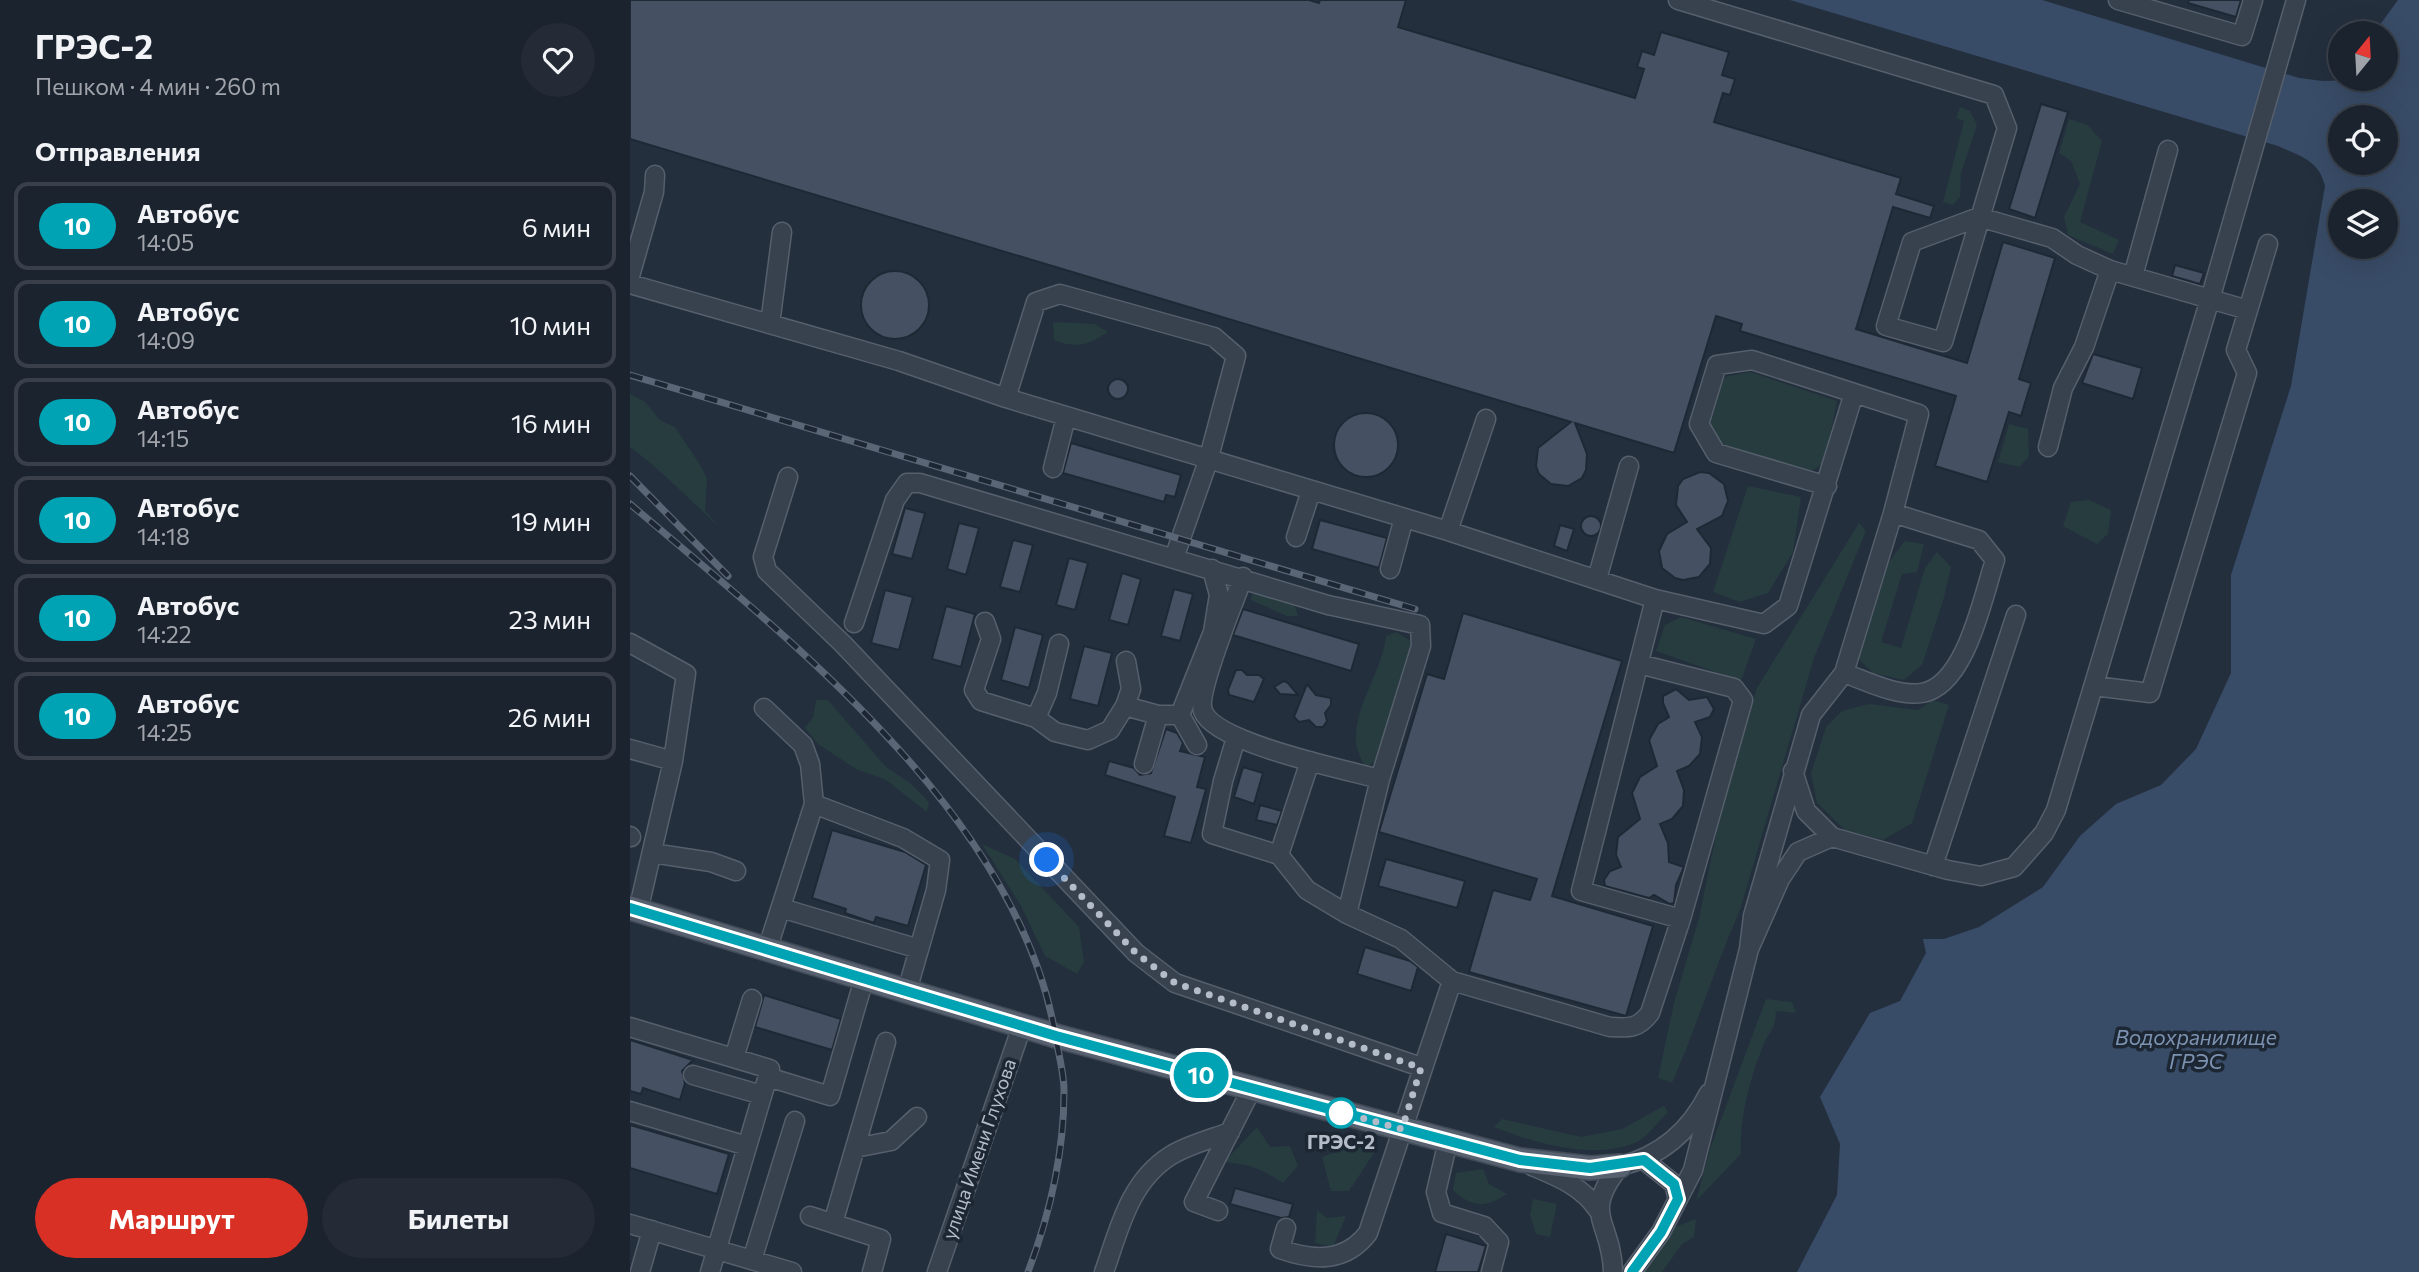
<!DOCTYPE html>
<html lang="ru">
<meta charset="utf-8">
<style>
body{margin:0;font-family:Commissioner,sans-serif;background:#242b36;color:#f1f3f6;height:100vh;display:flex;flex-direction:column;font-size:26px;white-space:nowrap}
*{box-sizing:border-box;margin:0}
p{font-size:23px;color:#a0a4aa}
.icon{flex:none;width:38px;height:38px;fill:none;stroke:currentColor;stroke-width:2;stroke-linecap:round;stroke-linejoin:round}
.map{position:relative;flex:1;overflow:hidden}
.side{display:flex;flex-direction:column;background:#1b232e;width:630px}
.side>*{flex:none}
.badge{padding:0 14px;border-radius:23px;font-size:24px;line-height:46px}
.needle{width:46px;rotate:18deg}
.buttons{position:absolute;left:1698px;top:21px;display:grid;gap:14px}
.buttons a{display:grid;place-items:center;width:70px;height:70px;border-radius:50%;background:#1b232e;box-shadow:0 7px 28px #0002,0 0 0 2px #39404a;font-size:35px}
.you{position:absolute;width:35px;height:35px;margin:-18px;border:5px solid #fff;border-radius:50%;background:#1a73e8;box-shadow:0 0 0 10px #1a73e833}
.map>.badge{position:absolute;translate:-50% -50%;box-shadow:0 0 0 4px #fff}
h2{padding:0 35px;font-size:26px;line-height:63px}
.round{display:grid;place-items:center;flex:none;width:74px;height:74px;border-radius:37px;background:#242b36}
.summary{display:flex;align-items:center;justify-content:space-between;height:119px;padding:0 35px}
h1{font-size:33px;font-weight:700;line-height:52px}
.cta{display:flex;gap:14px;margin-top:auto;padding:14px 35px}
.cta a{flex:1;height:80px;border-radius:42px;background:#d93025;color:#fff;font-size:28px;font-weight:700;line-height:80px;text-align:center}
.cta a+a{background:#242b36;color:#f1f3f6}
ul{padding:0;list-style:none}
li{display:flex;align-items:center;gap:21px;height:88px;margin:0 14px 10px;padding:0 21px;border:4px solid #39404a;border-radius:14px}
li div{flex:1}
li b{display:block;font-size:26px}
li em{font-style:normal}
li .badge{min-width:77px;font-weight:700;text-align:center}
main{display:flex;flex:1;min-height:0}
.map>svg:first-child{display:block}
.green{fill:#263c3f}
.water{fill:#394c67;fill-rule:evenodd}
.building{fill:#455162;stroke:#1f2835;stroke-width:2}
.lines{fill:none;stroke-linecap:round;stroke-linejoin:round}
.minor-casing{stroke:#565f6c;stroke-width:21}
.major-casing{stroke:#414a57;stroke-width:26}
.minor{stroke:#38414e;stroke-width:18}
.major{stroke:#56606e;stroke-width:23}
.rail-casing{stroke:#5a6575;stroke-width:7}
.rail{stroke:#1d2633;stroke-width:4.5;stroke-dasharray:13;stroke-linecap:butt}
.line-casing{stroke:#fff;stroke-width:16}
.line{stroke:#00a3b4;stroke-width:10}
.walk{stroke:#b4bcc9;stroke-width:7;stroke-dasharray:0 12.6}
.stop-dot{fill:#fff;stroke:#00a3b4;stroke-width:3.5}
.labels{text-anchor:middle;stroke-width:7;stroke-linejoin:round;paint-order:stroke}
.stop-label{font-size:19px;font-weight:bold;fill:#b4bcc9;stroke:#1d2633}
.street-label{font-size:19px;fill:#b4bcc9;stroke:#1d2633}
.water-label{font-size:21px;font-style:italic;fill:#7c92b1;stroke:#1d2633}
</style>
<main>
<section class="side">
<div class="summary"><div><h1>ГРЭС-2</h1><p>Пешком · 4 мин · 260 m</p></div><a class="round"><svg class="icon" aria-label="heart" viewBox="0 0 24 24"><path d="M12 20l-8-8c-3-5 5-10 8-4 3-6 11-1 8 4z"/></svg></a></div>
<h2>Отправления</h2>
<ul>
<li><span class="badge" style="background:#00a3b4;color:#fff">10</span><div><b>Автобус</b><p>14:05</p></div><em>6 мин</em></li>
<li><span class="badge" style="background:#00a3b4;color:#fff">10</span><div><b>Автобус</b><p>14:09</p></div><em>10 мин</em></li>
<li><span class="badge" style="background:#00a3b4;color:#fff">10</span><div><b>Автобус</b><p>14:15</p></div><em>16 мин</em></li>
<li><span class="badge" style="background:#00a3b4;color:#fff">10</span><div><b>Автобус</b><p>14:18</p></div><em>19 мин</em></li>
<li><span class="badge" style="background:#00a3b4;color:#fff">10</span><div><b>Автобус</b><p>14:22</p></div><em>23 мин</em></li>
<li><span class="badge" style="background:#00a3b4;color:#fff">10</span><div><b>Автобус</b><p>14:25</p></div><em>26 мин</em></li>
</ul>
<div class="cta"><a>Маршрут</a><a>Билеты</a></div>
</section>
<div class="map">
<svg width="1789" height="1272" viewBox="0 0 1789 1272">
<rect width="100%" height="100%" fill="#242f3e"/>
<path class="green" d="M1330,107L1340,111L1347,125L1331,173L1330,197L1323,205L1313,202L1334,121L1326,118Z
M1439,119L1458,125L1472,141L1450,222L1489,240L1483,254L1438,235L1434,217L1450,184L1441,161L1429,153Z
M423,322L465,324L478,332C458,345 447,349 424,340Z
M1120,372L1207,401L1195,462L1182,471L1087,444L1078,418L1095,377Z
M0,394L15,402L30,420L45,427L69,463L77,478L75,511L91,528C60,501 33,471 0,447Z
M1379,424L1398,429L1399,457L1389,467L1368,462Z
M1118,486L1171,497L1163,552L1138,593L1110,602L1083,592Z
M1459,500L1481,510L1478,534L1467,544L1433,526L1441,502Z
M1229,523L1236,531L1184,658L1110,910C1085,967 1067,1026 1042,1083L1028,1078L1044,1003L1069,918L1093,801L1127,688Z
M1275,541L1294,544L1287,572L1272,574L1251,642L1271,648L1295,568L1307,552L1321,567L1313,601L1292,665L1274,680L1243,673L1225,655C1235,613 1246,575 1275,541Z
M634,593L664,604L668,616H657L621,600L622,594Z
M1051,617L1126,639L1111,681L1026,651L1035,625Z
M766,632L781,641L782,650L747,760L735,768C732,760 726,750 726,742C724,705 752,673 756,636Z
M186,700H198L256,767L280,783L299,802L297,812L256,780L226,769L188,744L175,728L183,717Z
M1303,700L1319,705L1282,823L1253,840L1215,830L1187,803L1181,773L1196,727L1212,711L1239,704L1288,710Z
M352,844L385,859L449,927L454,962L447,974L415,956L391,906Z
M1136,999L1162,1002L1166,1013L1146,1011C1145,1033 1139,1030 1133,1046C1120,1078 1109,1120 1111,1154L1066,1201L1080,1149Z
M1034,1106L1038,1112C1029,1121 1018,1136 1007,1142C964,1161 904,1143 864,1127L872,1119L951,1137L992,1129Z
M627,1127L640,1147L660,1146L668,1166L653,1183C633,1169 618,1164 594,1162Z
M739,1139L746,1150L719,1191H701L692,1157Z
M853,1169L859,1184L877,1194C856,1208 842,1208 823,1190L826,1173Z
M903,1199L927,1204L920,1237L906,1234L900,1215Z
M687,1210L697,1218L716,1216L703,1247L685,1243Z
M1066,1219L1064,1237L1052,1244L1032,1272H1015L1045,1227Z"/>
<path class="water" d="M1160,0H1412L1669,78L1693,81L1755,79V33H1744L1768,0H1789V1272H1167L1207,1195L1210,1144L1190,1097L1240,1013L1270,1001L1296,953L1293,939H1314L1349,927L1413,887L1450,836L1486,804L1531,785L1566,749L1601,673V575L1661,386L1695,186C1689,160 1670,156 1648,146ZM1710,117H1755V163H1710ZM1710,201H1755V247H1710Z"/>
<path class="building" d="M0,0H679L689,3L690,0H776L768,27L1005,98L1014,69L1007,67L1012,51L1024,55L1031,32L1099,52L1092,75L1105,79L1100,95L1093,93L1084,122L1271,178L1266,194L1304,206L1300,218L1263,207L1226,329L1337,363L1373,242L1425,258L1389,379L1401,383L1391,416L1379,412L1357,482L1305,466L1326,396L1110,331L1112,324L1086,316L1044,453L945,423L957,454L956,470L952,478L938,486L921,484L909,474L906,466L908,448L941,422L0,139Z
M1559,0H1611L1606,17L1558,3Z
M1411,104L1438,112L1405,218L1379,209Z
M1545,265L1574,273L1570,284L1542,276Z
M231 305a34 34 0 1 1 68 0a34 34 0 1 1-68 0Z
M1463,354L1512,368L1503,399L1452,383Z
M478 389a10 10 0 1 1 20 0a10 10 0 1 1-20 0Z
M704 445a32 32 0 1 1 64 0a32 32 0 1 1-64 0Z
M441,443L551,475L545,497L536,495L534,502L433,473Z
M1070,472L1079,473L1094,484L1098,501L1092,516L1067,529L1081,548L1080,564L1069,577L1053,580L1045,578L1032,568L1029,551L1037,534L1057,522L1046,505L1048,486L1053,479Z
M275,508L295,513L282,559L262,554Z
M951 526a10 10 0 1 1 20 0a10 10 0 1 1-20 0Z
M690,520L757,538L749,568L682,549Z
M329,523L349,528L336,575L317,569Z
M930,525L944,529L937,551L924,546Z
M383,540L403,545L390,592L370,587Z
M439,558L458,563L445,610L426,605Z
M492,573L511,579L498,625L479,620Z
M544,589L563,594L550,641L531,636Z
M255,590L283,597L269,650L241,643Z
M316,606L345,614L331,667L302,659Z
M613,609L729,644L721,671L603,635Z
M833,613L992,661L922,896L1023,926L996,1016L839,972L863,890L900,900L907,879L749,832L797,674L814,679Z
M385,627L413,635L399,688L371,680Z
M454,646L482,653L468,706L440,699Z
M606,670H612L617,675H629L634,679L624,702L599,695L598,690Z
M654,681L658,683L668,695L650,694L644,687Z
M677,684L686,695L701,698V705L695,713L697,721L693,727H686L679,720L669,722L664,717Z
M1046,689L1059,700L1077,697L1084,709L1080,717L1065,722L1072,737L1070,754L1059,766L1047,771L1054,790L1053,806L1042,819L1030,824L1038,843L1039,862L1054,867L1046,885L1044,903L1040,904L1024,895L1019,898L975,886L974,880L980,871L991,867L986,855L988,837L1010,819L1002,793L1010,777L1027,766L1019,740L1028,724L1039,717L1033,703V696Z
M536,729L547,733L553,743L550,751L575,757L567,787L576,789L561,843L534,836L545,797L475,775L479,761L504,768L510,775L521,773Z
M613,767L633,773L624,804L604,797Z
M630,805L652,811L647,825L626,820Z
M202,830L275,852L296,865L278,926L246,917L244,923L215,913L216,909L182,898Z
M756,859L835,881L827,908L748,886Z
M735,947L780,961L788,967L781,991L727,974Z
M134,995L211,1019L202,1050L125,1027Z
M0,1040L63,1060L52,1071L55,1083L50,1100L13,1088L11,1094L0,1091Z
M0,1125L99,1154L87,1194L0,1168Z
M605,1188L663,1204L659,1217L651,1218L600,1204Z
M816,1234L856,1246L848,1272H805Z"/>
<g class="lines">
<g class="minor-casing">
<path id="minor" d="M1048,0L1364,95L1377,128L1313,342L1256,326L1282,242L1349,217L1422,238L1447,255L1480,270L1618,310
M1488,0L1612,36L1623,0
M0,276L24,192L25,175
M1503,276L1538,150
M0,284L269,361L376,398L818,531L1025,599L1134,624L1158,606L1224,393
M140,324L152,232
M376,398L406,302L430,294L584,337L606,356L578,461L544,558
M1418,447L1433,388L1454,347L1480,270
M423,468L436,417
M158,477L133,557L137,571L213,644L506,953L545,983L791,1067
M1197,486L1086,453L1069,424L1087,365L1122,360L1289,414L1263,513
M818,531L856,419
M666,537L681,491
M760,569L774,518
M613,577C605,600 566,693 573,711C584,743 716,770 750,779
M967,579L999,466
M1025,599L951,891L1051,919
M355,622L361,639L344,690L351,701L406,718L425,732L458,740L480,730L495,706L501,689L496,661
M224,623L265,500L277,483H290L698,605L790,625L791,646L750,779L717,914
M0,643L56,674L43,761L8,911
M1464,686L1520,693L1617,373L1606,350L1638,244
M495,706L528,715H550L583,632L589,595L582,569
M134,708L173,745L180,764L184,804L137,950
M550,715L567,745
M406,718L417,693L429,644
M606,738L593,781L582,834L649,855L677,890L717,914L771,939L822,981L980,1027C999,1028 1008,1029 1020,1013L1051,919L1113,700L1104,688L1009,664
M0,749L43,761
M514,764L528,715
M1163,771L1176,811L1202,837L1318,870L1351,876L1384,867L1414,833L1426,810L1583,289L1666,0
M184,804L273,838L310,860L306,890L277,991
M0,836L1,837
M22,853L81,862L106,871
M649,855L680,761
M1303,866L1386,615
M151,908L289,949
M1119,949L1123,916L1181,715L1214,673L1263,513L1349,540L1365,560C1353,596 1336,686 1292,693C1268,697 1236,681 1214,673
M0,1027L140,1069L80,1272
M104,1058L122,999
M63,1075L132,1095
M138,1077L200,1096L234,979
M0,1111L117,1146
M818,1141L806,1192L812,1213L854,1226L869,1242L861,1272
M225,1148L261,1141L287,1117
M1014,1160L1044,1184L1048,1199
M902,1166C928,1177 952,1186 968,1210
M588,1211L564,1202L622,1088
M180,1216L251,1239L242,1272
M203,1223L256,1042
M0,1224L162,1272
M656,1228L650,1249C683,1261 715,1263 738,1233L822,981
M122,1260L165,1121
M10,1272L22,1230
M307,1272L392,1026
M474,1272C489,1230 499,1182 540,1156C557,1145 581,1139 600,1132
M983,1272C982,1221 950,1215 990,1166C1032,1156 1060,1131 1079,1093
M1002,1272L1031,1232L1063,1170L1119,949L1150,879L1168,852L1202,837"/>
</g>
<g class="major-casing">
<path id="major" d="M0,908L426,1036L890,1160L960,1168L990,1166"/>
</g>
<use href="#minor" class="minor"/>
<use href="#major" class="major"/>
<g class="rail-casing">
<path id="rail" d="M0,375L785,609
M0,476L98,576
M0,504C161,641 391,818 426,1039C429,1056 434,1074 434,1091C434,1154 420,1214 398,1272"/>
</g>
<use href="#rail" class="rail"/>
</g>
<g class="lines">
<g class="line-casing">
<path id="line" d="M0,908L426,1036L890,1160L960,1168L1014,1160L1044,1184L1048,1199L1031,1232L1002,1272"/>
</g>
<use href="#line" class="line"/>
<path class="walk" d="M417,860L506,953L545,983L791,1068L772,1129L703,1110L711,1113"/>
</g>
<circle class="stop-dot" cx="711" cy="1113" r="14"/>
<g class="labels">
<g class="stop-label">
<text x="711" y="1149">ГРЭС-2</text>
</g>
<g class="street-label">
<text transform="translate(349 1149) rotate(-71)" y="7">улица Имени Глухова</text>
</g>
<g class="water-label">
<text x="1566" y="1045">Водохранилище<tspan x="1566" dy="24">ГРЭС</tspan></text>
</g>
</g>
</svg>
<div class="buttons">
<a><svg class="needle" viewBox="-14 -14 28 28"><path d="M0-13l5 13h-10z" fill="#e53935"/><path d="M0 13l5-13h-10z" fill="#a0a4aa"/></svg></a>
<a><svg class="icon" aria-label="locate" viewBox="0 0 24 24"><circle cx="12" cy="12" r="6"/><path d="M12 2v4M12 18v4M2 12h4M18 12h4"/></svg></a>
<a><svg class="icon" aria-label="layers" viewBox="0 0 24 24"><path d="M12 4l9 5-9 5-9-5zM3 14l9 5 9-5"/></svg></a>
</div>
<div class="you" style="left:417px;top:860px"></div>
<b class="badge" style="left:571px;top:1075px;background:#00a3b4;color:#fff">10</b>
</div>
</main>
